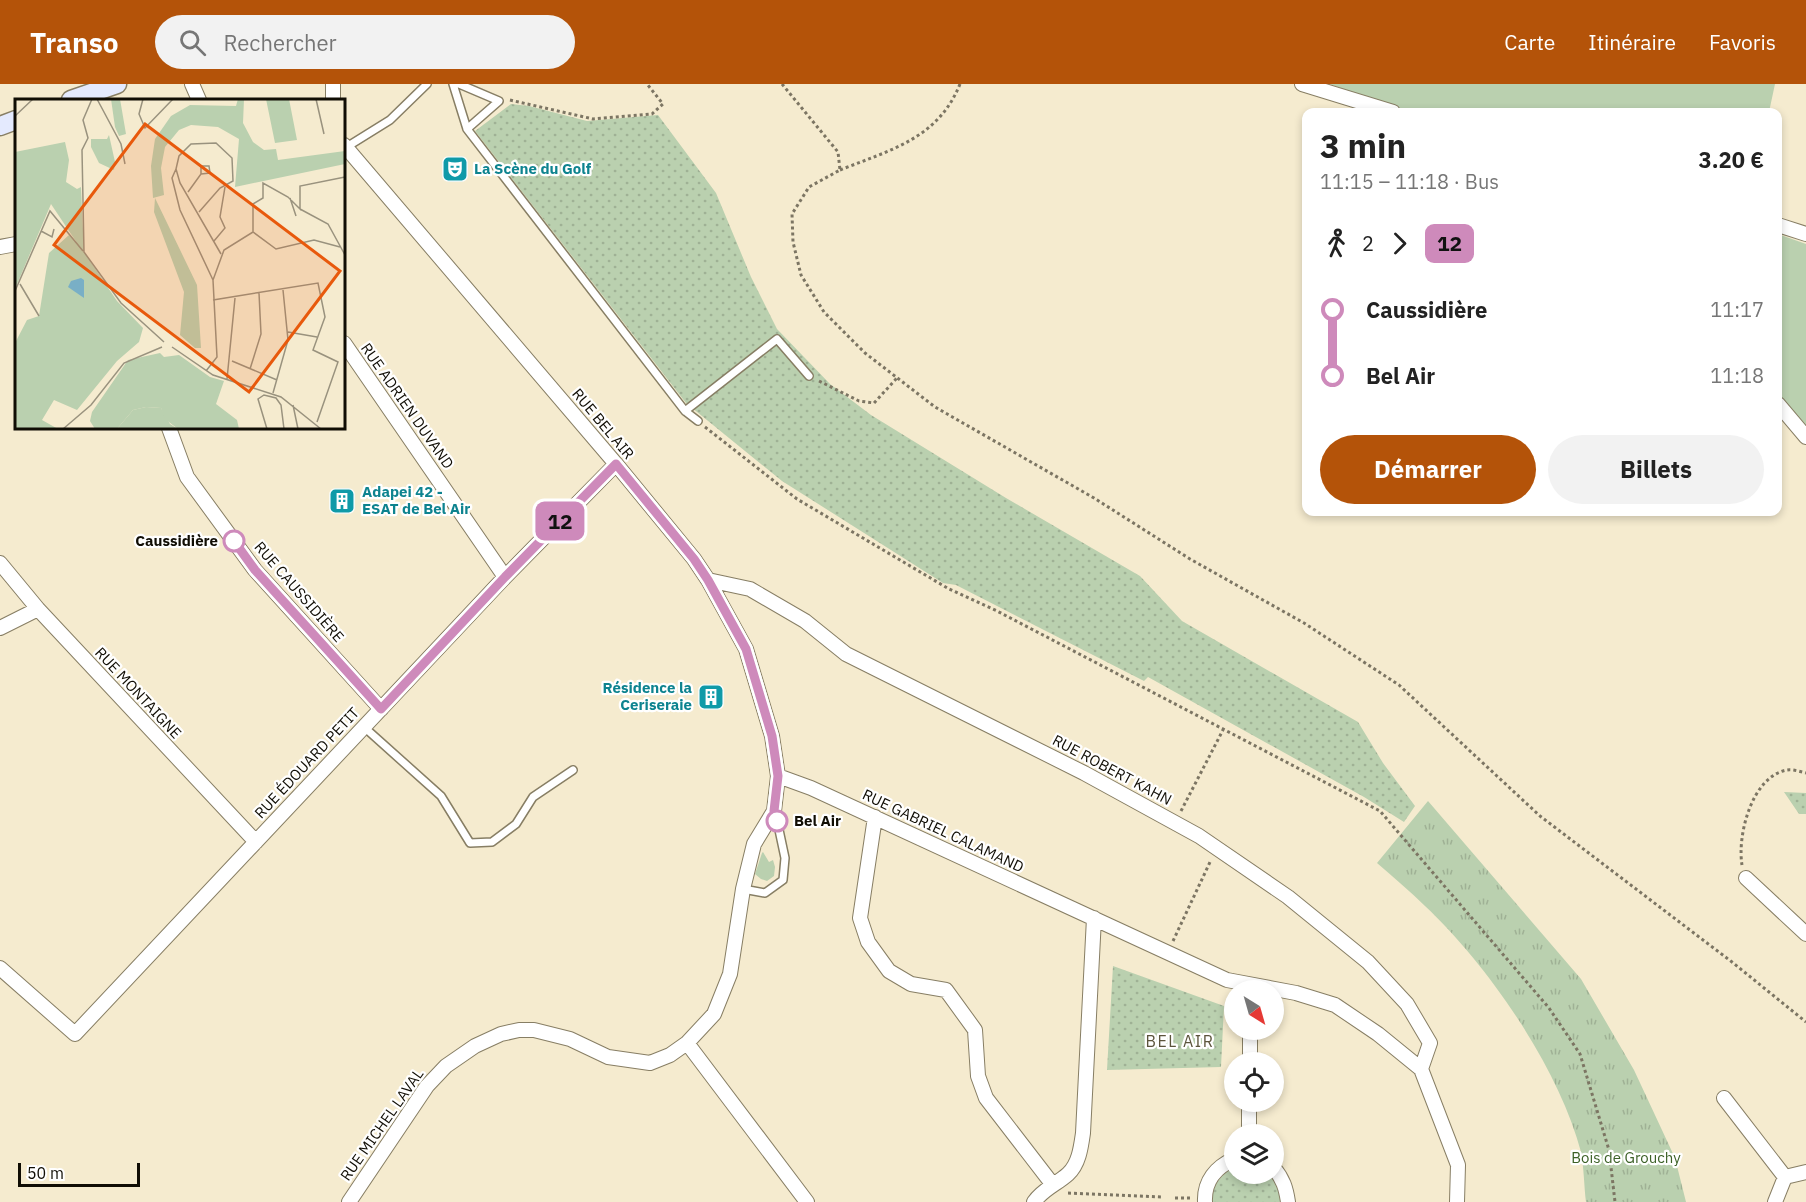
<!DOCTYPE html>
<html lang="fr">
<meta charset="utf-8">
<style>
body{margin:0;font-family:"IBM Plex Sans",sans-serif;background:#f2f2f2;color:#222;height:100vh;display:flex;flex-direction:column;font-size:22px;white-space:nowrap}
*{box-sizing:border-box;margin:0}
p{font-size:20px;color:#767676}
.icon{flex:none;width:33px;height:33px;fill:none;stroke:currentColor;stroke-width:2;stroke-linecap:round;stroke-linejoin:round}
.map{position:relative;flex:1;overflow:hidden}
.drawer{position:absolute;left:1302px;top:24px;width:480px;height:408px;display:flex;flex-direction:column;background:#fff;border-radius:12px;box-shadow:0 3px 9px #0003}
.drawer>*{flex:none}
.badge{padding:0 12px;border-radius:9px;font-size:21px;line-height:39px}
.needle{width:39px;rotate:143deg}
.fabs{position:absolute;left:1224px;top:896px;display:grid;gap:12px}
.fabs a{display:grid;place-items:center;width:60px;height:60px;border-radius:50%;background:#fff;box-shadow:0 3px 9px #0003;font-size:30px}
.scale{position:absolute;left:18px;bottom:15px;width:122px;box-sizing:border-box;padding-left:6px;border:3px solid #100d04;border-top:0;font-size:16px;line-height:21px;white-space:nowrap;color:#100d04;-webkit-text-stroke:4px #fff;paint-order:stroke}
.map>.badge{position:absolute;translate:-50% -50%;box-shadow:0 0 0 3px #fff}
.legs{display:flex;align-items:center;gap:9px;height:66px;padding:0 18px;font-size:20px}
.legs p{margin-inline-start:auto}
.headline{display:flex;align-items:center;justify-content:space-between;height:102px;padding:0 18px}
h1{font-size:33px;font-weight:700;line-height:45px}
.button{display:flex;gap:12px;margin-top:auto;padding:12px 18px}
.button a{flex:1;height:69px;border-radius:36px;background:#b45309;color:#fff;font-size:24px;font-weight:700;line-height:69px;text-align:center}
.button a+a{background:#f2f2f2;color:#222}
ul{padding:0 18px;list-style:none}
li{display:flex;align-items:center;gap:21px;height:66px;font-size:22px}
li i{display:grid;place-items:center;width:9px;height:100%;margin:0 8px;background:currentColor}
li i::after{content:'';width:15px;height:15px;margin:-8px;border:4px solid;border-radius:50%;background:#fff}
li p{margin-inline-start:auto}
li:first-child i{background:linear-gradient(#0000 50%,currentColor 0)}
li:last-child i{background:linear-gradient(currentColor 50%,#0000 0)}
header{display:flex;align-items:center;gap:36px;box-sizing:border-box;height:84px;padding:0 30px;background:#b45309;color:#fff}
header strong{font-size:28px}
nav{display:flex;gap:33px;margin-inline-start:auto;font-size:21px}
.search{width:420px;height:54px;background:#f2f2f2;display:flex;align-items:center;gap:15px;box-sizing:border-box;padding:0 21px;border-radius:33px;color:#767676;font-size:22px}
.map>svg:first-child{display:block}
.grass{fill:#bad0af}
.park{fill:url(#park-tufts)}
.garden{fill:url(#garden-dots)}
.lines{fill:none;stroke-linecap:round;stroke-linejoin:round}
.lane-casing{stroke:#877e64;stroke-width:10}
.street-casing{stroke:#877e64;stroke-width:16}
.secondary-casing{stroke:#877e64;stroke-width:21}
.path{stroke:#7c7563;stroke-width:3;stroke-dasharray:3 3;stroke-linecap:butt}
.lane{stroke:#fff;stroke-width:7}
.street{stroke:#fff;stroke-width:14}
.secondary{stroke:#e4eafe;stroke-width:18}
.line-1-casing{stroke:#fff;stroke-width:14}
.line-1{stroke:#ce8abb;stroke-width:9}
.stop-1-dot{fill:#fff;stroke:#ce8abb;stroke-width:3}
.labels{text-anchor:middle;stroke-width:4.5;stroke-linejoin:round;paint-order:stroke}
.culture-label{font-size:15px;font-weight:bold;fill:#0d838f;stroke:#fff;text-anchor:start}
.street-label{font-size:15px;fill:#100d04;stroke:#fff}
.stop-label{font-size:15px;font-weight:bold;fill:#100d04;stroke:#fff;text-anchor:end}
.park-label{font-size:15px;fill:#3c6127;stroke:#fff}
.neighbourhood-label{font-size:16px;letter-spacing:1.5px;fill:#5c543c;stroke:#fff}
.inset-road{fill:none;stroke:#99927e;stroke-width:1.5}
.view{fill:#e8590c;fill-opacity:0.15;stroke:#e8590c;stroke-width:3}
.inset-edge{fill:none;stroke:#100d04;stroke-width:3}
</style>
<header>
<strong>Transo</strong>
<div class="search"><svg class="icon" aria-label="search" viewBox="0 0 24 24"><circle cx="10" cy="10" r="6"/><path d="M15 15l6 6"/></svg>Rechercher</div>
<nav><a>Carte</a><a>Itinéraire</a><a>Favoris</a></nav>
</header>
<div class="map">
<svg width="1806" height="1118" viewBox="0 0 1806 1118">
<defs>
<pattern id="park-tufts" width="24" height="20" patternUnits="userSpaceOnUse" patternTransform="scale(1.5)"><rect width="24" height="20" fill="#bad0af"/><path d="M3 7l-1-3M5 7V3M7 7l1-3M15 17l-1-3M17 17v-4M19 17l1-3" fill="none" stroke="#9fb195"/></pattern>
<pattern id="garden-dots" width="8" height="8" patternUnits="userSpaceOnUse" patternTransform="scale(1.5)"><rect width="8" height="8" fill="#bad0af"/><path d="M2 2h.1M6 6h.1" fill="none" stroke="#9fb195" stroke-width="1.8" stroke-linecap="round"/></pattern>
</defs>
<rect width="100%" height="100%" fill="#f5ebcf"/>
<path class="grass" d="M1329,0H1775L1769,28H1412Z
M1778,150L1806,160V344L1778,310Z
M763,768L769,778L773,776L775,783L774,792L767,797L761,795L755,790L762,769Z"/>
<path class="park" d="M1428,717L1581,895L1634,986L1675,1074L1686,1118H1586C1584,1102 1584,1084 1581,1068C1559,984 1488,881 1425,822C1410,807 1393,793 1377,779Z"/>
<path class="garden" d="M511,20L529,22L587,37L658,31L716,109L751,193L777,245L830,300L871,331L1006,414L1140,492L1182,537L1358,638L1383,679L1415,722L1404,738L1364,713L1148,593L1144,597L956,501L943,499L782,397L686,319L475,47Z
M1784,708L1806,709V730H1799Z
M1113,882L1224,922L1221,983L1107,986Z
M1234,1082V1089H1269L1279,1102L1280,1118H1213C1211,1101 1221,1092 1234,1082Z"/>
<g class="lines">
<g class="lane-casing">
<path id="lane" d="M453,0L467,45L685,327L698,337
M459,0L499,17L467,45
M345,64L390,36L427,0
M685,327L777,255L809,292
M364,643L441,712L470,759L492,758L516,740L533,713L573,686
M743,805L765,809L783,796L785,774L775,727"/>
</g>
<g class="street-casing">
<path id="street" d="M192,0L199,16
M333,0V16
M1302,0L1393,28
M344,61L616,380L694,475L708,496L746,565L772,652L778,692L774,727L754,760L743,805L730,890L714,930L687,959L670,971L650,979L608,973L570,955L534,946H519L501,950L475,962L446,982L427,1002L349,1118
M1778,141L1806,150
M0,163L16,160
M344,259L505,493
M1778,320L1806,353
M169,344L187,393L255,486L381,625
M0,479L38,525L256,758
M708,496L750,505L805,537L846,570L1084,689L1199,752L1288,813L1368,878L1407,920L1430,959L1421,985
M0,544L38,525
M778,692L811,704L1227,896L1296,909L1335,921L1378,950L1421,985L1458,1081L1457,1118
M875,733L860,834L868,858L889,887L911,900L946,906L975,946L978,992L986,1014L1053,1101
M1746,794L1806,850
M0,884L75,950L505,493L616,380
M687,959L807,1118
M1250,978V945
M1724,1014L1785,1093
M1249,1050V1017
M1274,1084C1283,1095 1286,1104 1288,1118
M1034,1118C1043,1105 1057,1100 1068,1090C1079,1080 1081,1063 1083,1049L1094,834
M1205,1118C1204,1097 1216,1083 1234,1075
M1775,1118L1785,1093L1806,1088"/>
</g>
<g class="secondary-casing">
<path id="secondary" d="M71,16L117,0
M0,42L16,36"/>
</g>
<path class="path" d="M782,0L838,68L840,86L809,103L792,130L793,158L801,191L824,228L865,269L935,323L1094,414L1190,475L1304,539L1399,601L1540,732L1732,878L1806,938
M510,16L593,35L652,30L663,20L647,0
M840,86C890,66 938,55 960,0
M819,297L859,317L874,319L897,294
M705,343L797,415L949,505L997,527L1380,727L1549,924L1580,970L1609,1066L1615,1118
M1181,727L1223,646
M1742,781C1737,751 1752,692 1787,686C1793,685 1801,688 1806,689
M1173,857L1211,776
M1068,1109L1161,1113
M1175,1114H1191"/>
<use href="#lane" class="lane"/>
<use href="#street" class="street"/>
<use href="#secondary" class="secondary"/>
</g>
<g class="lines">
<g class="line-1-casing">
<path id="line-1" d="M234,457L255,486L381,625L505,493L616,380L694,475L708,496L746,565L772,652L778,692L774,727L777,737"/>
</g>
<use href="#line-1" class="line-1"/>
</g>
<defs>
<g id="theatre-square" transform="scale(1.35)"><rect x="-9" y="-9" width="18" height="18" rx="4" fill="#0f9aa8" stroke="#fff"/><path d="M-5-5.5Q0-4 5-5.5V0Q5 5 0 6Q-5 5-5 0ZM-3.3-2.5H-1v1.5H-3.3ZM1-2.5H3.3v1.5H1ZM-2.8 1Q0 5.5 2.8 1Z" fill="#fff"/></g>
<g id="building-square" transform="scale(1.35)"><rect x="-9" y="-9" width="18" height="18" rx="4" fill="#0f9aa8" stroke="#fff"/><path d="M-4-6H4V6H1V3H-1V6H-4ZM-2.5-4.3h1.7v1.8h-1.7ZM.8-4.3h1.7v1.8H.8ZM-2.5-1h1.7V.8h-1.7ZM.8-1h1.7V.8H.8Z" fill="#fff"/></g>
</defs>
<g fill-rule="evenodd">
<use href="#theatre-square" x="455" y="85"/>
<use href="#building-square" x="342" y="417"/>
<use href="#building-square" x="711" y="613"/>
</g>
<g class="stop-1-dot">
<circle cx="234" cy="457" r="10"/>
<circle cx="777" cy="737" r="10"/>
</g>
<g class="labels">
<g class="culture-label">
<text x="474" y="90">La Scène du Golf</text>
<text x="362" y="413">Adapei 42 -<tspan x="362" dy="17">ESAT de Bel Air</tspan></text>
<text x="692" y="609" text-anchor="end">Résidence la<tspan x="692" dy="17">Ceriseraie</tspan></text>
</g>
<g class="street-label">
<text transform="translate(407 322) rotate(55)" y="5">RUE ADRIEN DUVAND</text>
<text transform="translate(603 340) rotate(50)" y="5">RUE BEL AIR</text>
<text transform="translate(299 508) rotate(49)" y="5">RUE CAUSSIDIÈRE</text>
<text transform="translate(138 609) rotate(47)" y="5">RUE MONTAIGNE</text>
<text transform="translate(307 679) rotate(-47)" y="5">RUE ÉDOUARD PETIT</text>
<text transform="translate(1112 686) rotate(28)" y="5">RUE ROBERT KAHN</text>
<text transform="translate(943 747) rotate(25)" y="5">RUE GABRIEL CALAMAND</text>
<text transform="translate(382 1041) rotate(-55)" y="5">RUE MICHEL LAVAL</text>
</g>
<g class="stop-label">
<text x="218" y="462">Caussidière</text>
<text x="794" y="742" text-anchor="start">Bel Air</text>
</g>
<g class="park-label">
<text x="1626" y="1079">Bois de Grouchy</text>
</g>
<g class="neighbourhood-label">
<text x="1180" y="963">BEL AIR</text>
</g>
</g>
<g transform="translate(15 15)">
<rect width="330" height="330" fill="#f5ebcf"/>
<path d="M251,0H274L282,41L260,44ZM50,43L54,61L51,83L62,90L66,88L69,153L102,202L128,229L124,243L102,262L62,311L39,301L27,321L43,330H0V244L12,221L24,217L34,154L54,136L62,144L36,105L0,190V53Z" fill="#bad0af"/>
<path d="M223,0H229L228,24L238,43L249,51L261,50L263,61L330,52V65L220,88L224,40L203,28L176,26L164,31L150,48L146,69L149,96L138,99L136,67L140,40L156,17L175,6L221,7ZM131,308L146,309L155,325L163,330H102L118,311Z" fill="#bad0af"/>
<path d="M96,0H105L111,35L104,37L100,28ZM94,36L100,63L99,71L84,64L76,48V40H92ZM140,99L182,186L186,249H180L165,236L169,193L139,113ZM145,254L149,258L164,256L195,278L209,282L201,305L222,321L224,330H163L150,320L146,309L131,308L118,311L102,330H80L75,322L77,313L113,261Z" fill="#bad0af"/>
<path d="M66,179L69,181V199L53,188L56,182Z" fill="#79afc6"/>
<path class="inset-road" d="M77,0L68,21L73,39L67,51L69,153L106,204L149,243M82,0L106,45L110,65M128,0L124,15L130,29L158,0M301,0L309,35M0,17L18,0M161,70L157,79L165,111L198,181M173,93L186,75V67H194L195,74L186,75M275,99L281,117M285,110L313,125L330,156M184,113L205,89L218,82L217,59L201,44L176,45L164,57L161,70L165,84L206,155M26,132L37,138L39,130M238,133V105L248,99V84L273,98L285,110V87L330,78M199,142L210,129L205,118L210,88M5,185L24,217M0,192L35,112L68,152M198,201L303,184L310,218L298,251L323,263L302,323M273,233L302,238M157,248L198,276L266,298L306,330M217,262L262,281M235,270L246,235L244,194M191,272L202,258L198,181L209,151L238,133L261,150L299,141L325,148M212,280L220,199M258,294L273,241L268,191M278,306L283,330M48,330L76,306L109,264L147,248M252,330L243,300L249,296L261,299L266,306L269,330"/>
<path class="view" d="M130,25L325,172L234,293L39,146Z"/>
<rect width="330" height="330" class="inset-edge"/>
</g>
</svg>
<div class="fabs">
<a><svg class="needle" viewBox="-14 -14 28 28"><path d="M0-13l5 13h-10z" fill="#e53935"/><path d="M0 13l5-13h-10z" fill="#767676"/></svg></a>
<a><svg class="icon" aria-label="locate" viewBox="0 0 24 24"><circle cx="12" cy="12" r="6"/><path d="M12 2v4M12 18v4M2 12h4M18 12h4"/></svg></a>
<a><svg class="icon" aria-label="layers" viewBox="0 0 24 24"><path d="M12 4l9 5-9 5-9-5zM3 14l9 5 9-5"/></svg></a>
</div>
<div class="scale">50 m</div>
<b class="badge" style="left:560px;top:437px;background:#ce8abb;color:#111">12</b>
<section class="drawer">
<div class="headline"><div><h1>3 min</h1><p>11:15 – 11:18 · Bus</p></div><b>3.20 €</b></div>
<div class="legs"><svg class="icon" aria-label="walk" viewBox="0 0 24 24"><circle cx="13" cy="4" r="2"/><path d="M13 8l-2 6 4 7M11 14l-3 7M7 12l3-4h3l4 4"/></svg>2<svg class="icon" aria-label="forward" viewBox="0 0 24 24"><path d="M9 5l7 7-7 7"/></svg><b class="badge" style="background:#ce8abb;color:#111">12</b></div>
<ul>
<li><i style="color:#ce8abb"></i><b>Caussidière</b><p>11:17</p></li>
<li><i style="color:#ce8abb"></i><b>Bel Air</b><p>11:18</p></li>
</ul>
<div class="button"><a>Démarrer</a><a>Billets</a></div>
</section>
</div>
